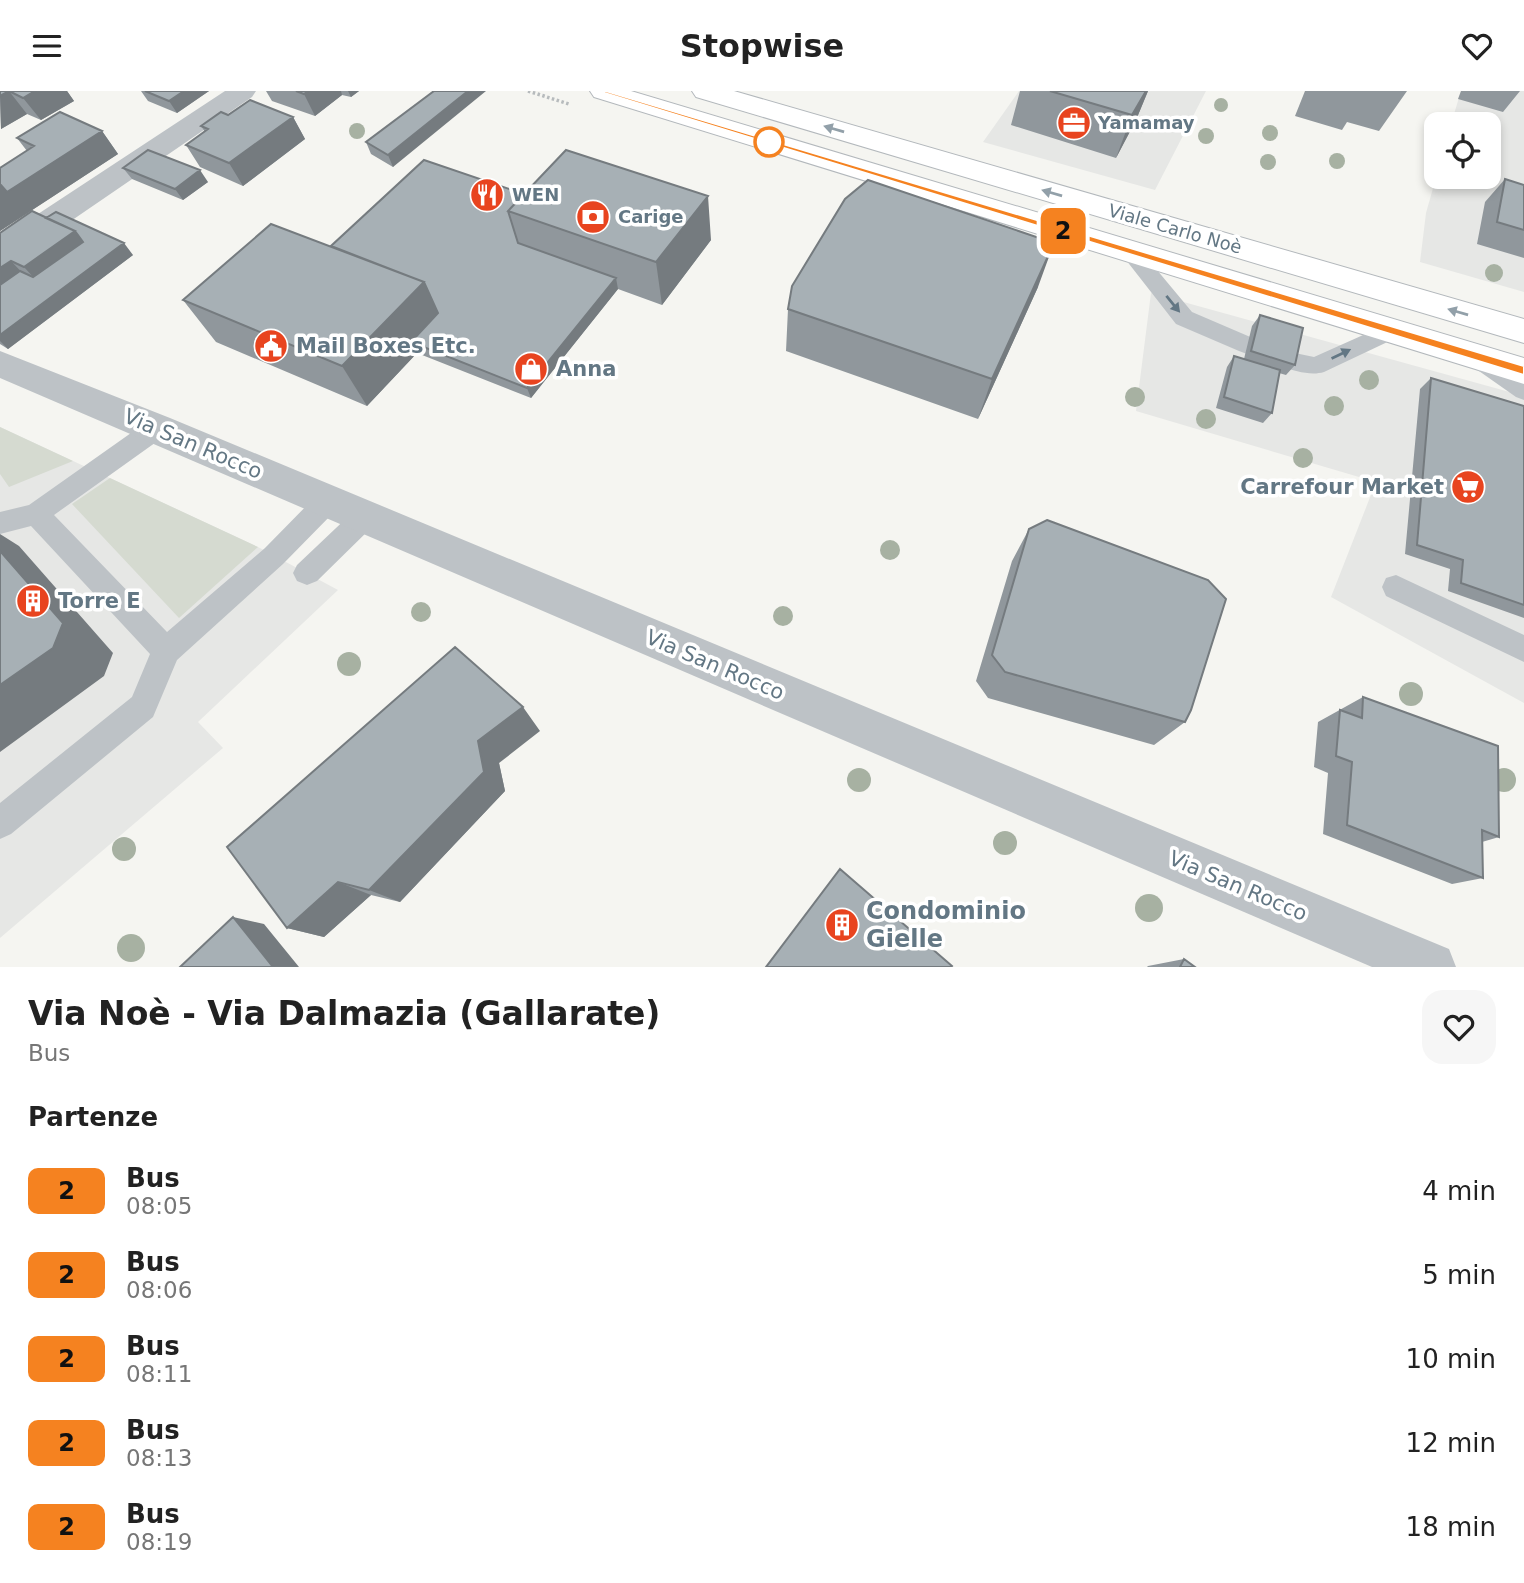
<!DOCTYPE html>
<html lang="it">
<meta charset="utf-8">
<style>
body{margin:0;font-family:"DejaVu Sans",sans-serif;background:#f6f6f6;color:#222;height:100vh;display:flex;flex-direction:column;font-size:26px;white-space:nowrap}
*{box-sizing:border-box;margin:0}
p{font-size:23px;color:#767676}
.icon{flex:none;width:38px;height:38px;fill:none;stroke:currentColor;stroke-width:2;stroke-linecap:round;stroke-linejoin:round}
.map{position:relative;height:876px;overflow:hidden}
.sheet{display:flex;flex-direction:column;background:#fff;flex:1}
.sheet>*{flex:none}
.badge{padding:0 14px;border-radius:10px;font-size:24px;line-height:46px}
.buttons{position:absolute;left:1424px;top:21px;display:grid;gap:14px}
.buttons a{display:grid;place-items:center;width:77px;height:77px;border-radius:14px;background:#fff;box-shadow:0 4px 10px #0003;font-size:35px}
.map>.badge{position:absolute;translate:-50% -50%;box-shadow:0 0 0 4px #fff}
h2{padding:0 28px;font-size:26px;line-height:63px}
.round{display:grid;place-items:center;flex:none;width:74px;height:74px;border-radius:21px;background:#f6f6f6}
.head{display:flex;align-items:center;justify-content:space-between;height:119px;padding:0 28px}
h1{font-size:33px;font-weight:700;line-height:52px}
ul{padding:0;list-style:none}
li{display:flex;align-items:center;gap:21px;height:84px;padding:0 28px}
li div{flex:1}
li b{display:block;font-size:26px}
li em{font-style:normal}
li .badge{min-width:77px;font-weight:700;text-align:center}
header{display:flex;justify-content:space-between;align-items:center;height:91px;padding:0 28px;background:#fff;font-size:32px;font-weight:700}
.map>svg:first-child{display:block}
.built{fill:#e6e7e5}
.green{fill:#d5dad0}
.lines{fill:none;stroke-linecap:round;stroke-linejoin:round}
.primary-casing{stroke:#b3b8bc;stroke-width:2}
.path{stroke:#b7bbbd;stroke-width:3.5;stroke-dasharray:2.5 2.5;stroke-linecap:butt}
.service{fill:#bdc2c6;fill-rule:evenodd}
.minor{fill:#bdc2c6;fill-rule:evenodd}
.primary{fill:#fff;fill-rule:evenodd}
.tree{fill:#a7b1a2}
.wall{fill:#90979c}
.shaded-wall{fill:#757b7f}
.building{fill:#a7b0b5;stroke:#757b7f;stroke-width:2}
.oneway{fill:#92a0a9}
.oneway2{fill:#637784}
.line{fill:#f58220;stroke:#fff;stroke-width:2}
.stop-dot{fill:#fff;stroke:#f58220;stroke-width:3.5}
.labels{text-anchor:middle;stroke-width:7;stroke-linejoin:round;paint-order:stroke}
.far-poi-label{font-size:18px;font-weight:bold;fill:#637784;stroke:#fff;text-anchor:start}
.far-street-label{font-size:18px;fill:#637784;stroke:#fff}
.poi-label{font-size:21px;font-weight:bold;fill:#637784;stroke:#fff;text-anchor:start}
.street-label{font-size:21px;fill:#637784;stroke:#fff}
.near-poi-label{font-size:24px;font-weight:bold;fill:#637784;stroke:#fff;text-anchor:start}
</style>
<header><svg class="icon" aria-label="menu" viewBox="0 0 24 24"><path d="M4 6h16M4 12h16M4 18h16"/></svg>Stopwise<svg class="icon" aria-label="heart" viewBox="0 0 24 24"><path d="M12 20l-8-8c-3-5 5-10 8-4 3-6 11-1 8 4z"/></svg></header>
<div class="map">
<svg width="1524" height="876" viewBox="0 0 1524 876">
<rect width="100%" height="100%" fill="#f5f5f1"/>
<path class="built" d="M1019,0H1206L1155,99L983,51Z
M1461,0H1524V201L1420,171L1426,122L1437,83V86H1489V33H1451Z
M1151,202L1524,305V612L1331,506L1376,391L1136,320Z
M0,336L258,456L338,499L198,631L223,657L0,847Z"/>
<path class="green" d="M0,336L73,370L9,396L0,383Z
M110,387L258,456L179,527L72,413Z"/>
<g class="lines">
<g class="primary-casing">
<path id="primary" d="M590,0H631L1524,267V293L594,6Z
M692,0H734L1524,228V252L696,6Z"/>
</g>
<path class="path" d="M528,0L569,13"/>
<path class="service" d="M1130,153L1137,155L1192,221L1255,248L1258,254L1255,260L1247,263L1239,260L1176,233L1119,160L1123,155Z
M1390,232L1398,234L1401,240L1398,246L1324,281C1311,285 1295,280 1282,276L1278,270L1282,264L1290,261L1314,266Z
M1477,258L1485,261L1524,288V309L1516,306L1469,273L1465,267L1469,261Z
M157,327L166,330L169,337L166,344L54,424L167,541L265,457L318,403L327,400L336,403L340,411L336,419L283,473L177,569L153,626L11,743L0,748V712L132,606L150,563L31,435L0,443V421L29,414L148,330Z
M364,416L373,419L377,427L373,435L317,490L307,494L297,490L293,482L297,474L355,419Z
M1396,484L1524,544V571L1386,505L1382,496L1386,487Z"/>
<path class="minor" d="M225,0H256L252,6L11,171L0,174V148Z
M0,260L170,327L1449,858L1456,876H1372L0,287Z"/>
<use href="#primary" class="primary"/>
</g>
<g class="tree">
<circle cx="1221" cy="14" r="7"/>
<circle cx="357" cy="40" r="8"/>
<circle cx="1270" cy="42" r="8"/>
<circle cx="1206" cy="45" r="8"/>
<circle cx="1337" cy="70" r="8"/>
<circle cx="1268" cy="71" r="8"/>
<circle cx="1494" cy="182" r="9"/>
<circle cx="1369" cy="289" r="10"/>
<circle cx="1135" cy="306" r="10"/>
<circle cx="1334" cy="315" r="10"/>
<circle cx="1206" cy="328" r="10"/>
<circle cx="1303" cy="367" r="10"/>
<circle cx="890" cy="459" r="10"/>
<circle cx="421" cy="521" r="10"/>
<circle cx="783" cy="525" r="10"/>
<circle cx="349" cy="573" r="12"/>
<circle cx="1411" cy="603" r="12"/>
<circle cx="859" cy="689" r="12"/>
<circle cx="1504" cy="689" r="12"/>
<circle cx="1005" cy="752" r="12"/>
<circle cx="124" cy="758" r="12"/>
<circle cx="1149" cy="817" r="14"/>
<circle cx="131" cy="857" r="14"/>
</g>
<path class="wall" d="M0,0H67L74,10L41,29L27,23L1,38Z
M141,0H209L177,22L148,10Z
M266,0H359L351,6L342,4L315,25L272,10Z
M434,0L393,76L371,63L366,51Z
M1020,0H1148L1136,29L1116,67L1011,34Z
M1305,0H1407L1379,40L1347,31L1342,39L1295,25Z
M1461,0H1520L1503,21L1458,8Z
M228,24L293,26L305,48L243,95L200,76L186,54L205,41L201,35Z
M102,40L118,63L0,140V77L27,60L17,47Z
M123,77L208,91L183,109L132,88Z
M1505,88L1524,94V167L1477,153L1485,111Z
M524,103L711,149L662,214L618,198L531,307L417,262L367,315L216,251L183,209L331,155Z
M0,142L133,164L8,258L0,253Z
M1038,196L978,328L786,260L788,218Z
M1260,224L1295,274L1286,284L1279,282L1272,322L1263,332L1216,317L1227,276L1234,265L1244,268L1252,235Z
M1431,287L1524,315V527L1448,500L1450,478L1405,463L1420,298Z
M1029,438L1185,631L1154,654L988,607L976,590L1012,470Z
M1363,606L1499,746L1482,751L1483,787L1452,793L1323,743L1328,682L1314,676L1318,631Z
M540,640L499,672L505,700L400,811L371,804L324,846L287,837Z
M1184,868L1195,876H1147L1148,875Z"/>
<path class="shaded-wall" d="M9,0L27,23L1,38L0,5Z
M35,0H67L74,10L41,29L23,7Z
M184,0H209L177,22L169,10Z
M308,0H341L342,4L315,25L304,3Z
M348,0H359L351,6Z
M468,0H486L393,76L388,64Z
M1146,0H1148L1136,29L1116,67L1132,24Z
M293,26L305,48L243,95L229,72Z
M102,40L118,63L0,140V93Z
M200,79L208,91L183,109L175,98Z
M708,105L711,149L662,214L656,171Z
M75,140L93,162L44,198L24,176Z
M124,152L133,164L8,258L0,250V244Z
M1054,152L1038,196L978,328L992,288Z
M11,170L31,191L0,211V177Z
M616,187L618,198L531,307L527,297Z
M424,191L443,233L411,251L417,262L367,315L342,275Z
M0,443L19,455L113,562L104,585L0,661Z
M523,616L540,640L499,672L505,700L400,811L369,799L478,650Z
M338,791L371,804L324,846L287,837Z
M233,826L264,833L299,876H273Z"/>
<path class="building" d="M0,0H35L23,7L9,0L0,5Z
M145,0H184L169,10Z
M296,0H308L304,3Z
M434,0H468L388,64L366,51Z
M1050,0H1146L1132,24Z
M250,9L293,26L229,72L186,54L208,38L201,35L221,21L228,24Z
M60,21L102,40L7,101L0,93V77L34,55L17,47Z
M148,59L200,79L175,98L123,77Z
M566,59L708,105L656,171L508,120Z
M424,69L524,103L508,120L518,152L616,187L527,297L411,251L438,222L424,191L331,155Z
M1505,88L1524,94V139L1497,131Z
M868,89L1054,152L992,288L788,218L792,195L845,108Z
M32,120L75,140L24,176L11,170L0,177V142Z
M56,121L124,152L0,244V194L20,180L33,186L83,151L75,140L46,127Z
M271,133L424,191L342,275L183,209Z
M1260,224L1303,237L1295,274L1251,260Z
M1234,265L1280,279L1272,322L1224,306Z
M1431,287L1524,315V514L1461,492L1463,469L1417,454Z
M1047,429L1208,489L1226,508L1191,619L1185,631L1005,581L992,564L1029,438Z
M0,460L63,532L53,557L0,594Z
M455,556L523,616L478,650L484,681L369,799L338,791L287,837L227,756Z
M1363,606L1498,655L1499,746L1482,739L1483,787L1347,734L1352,671L1336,665L1340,619L1362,627Z
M840,778L952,875L951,876H766Z
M233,826L273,876H180Z
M1184,868L1195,876H1180Z"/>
<defs><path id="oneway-solid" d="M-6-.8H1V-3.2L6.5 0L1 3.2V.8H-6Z" transform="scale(1.75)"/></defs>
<g class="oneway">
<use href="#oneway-solid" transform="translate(834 38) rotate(-164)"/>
<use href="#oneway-solid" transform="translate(1052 102) rotate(-164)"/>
<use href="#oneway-solid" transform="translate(1458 221) rotate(-164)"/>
</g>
<g class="oneway2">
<use href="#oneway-solid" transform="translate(1173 213) rotate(51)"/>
<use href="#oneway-solid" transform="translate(1341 263) rotate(-26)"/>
</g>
<path class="line" d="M598,0H606L1524,275V284Z"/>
<defs>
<g id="office-disc" transform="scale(1.75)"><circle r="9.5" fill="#e8441f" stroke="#fff"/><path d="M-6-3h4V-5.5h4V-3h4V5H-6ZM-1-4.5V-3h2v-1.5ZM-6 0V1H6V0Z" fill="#fff"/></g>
<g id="restaurant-disc" transform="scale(1.75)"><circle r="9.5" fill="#e8441f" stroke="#fff"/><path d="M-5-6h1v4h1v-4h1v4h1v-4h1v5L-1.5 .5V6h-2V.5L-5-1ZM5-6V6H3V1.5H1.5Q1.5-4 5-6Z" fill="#fff"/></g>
<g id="bank-disc" transform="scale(1.75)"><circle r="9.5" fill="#e8441f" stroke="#fff"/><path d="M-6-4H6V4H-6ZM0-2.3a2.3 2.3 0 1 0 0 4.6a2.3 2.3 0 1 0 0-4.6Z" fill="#fff"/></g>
<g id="civic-disc" transform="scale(1.75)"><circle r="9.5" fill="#e8441f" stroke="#fff"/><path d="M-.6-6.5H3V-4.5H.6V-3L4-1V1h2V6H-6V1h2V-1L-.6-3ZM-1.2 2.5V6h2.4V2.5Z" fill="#fff"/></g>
<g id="shop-disc" transform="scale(1.75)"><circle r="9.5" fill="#e8441f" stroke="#fff"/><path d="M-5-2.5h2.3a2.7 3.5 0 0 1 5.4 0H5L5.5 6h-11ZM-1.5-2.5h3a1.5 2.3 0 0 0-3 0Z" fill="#fff"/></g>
<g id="supermarket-disc" transform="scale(1.75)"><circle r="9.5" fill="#e8441f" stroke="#fff"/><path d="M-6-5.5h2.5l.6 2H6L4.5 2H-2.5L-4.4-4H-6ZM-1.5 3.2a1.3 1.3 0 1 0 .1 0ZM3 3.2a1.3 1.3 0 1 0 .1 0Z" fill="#fff"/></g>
<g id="building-disc" transform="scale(1.75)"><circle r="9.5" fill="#e8441f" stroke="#fff"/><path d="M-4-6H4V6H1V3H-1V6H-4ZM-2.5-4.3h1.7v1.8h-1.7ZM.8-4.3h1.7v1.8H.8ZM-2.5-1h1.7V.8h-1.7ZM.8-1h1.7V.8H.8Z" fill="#fff"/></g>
</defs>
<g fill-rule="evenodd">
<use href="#office-disc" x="1074" y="32"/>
<use href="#restaurant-disc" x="487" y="104"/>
<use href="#bank-disc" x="593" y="126"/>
<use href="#civic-disc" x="271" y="255"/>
<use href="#shop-disc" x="531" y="278"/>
<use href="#supermarket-disc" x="1468" y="396"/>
<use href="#building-disc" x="33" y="510"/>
<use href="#building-disc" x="842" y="834"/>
</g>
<circle class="stop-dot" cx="769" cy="51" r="14"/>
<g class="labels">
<g class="far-poi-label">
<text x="1098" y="38">Yamamay</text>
<text x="512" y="110">WEN</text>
<text x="618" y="132">Carige</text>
</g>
<g class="far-street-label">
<text transform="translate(1175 138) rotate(16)" y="6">Viale Carlo Noè</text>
</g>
<g class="poi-label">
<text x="296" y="262">Mail Boxes Etc.</text>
<text x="556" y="285">Anna</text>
<text x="1444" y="403" text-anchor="end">Carrefour Market</text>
<text x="58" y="517">Torre E</text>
</g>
<g class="street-label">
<text transform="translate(193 353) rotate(23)" y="7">Via San Rocco</text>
<text transform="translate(715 574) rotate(23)" y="7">Via San Rocco</text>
<text transform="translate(1238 795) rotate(23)" y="7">Via San Rocco</text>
</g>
<g class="near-poi-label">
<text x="866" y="828">Condominio<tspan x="866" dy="28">Gielle</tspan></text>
</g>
</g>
</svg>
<div class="buttons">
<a><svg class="icon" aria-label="locate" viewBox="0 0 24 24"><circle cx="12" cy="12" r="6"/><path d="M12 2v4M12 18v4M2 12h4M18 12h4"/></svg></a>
</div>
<b class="badge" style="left:1063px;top:140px;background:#f58220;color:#111">2</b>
</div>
<section class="sheet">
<div class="head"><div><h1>Via Noè - Via Dalmazia (Gallarate)</h1><p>Bus</p></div><a class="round"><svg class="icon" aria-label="heart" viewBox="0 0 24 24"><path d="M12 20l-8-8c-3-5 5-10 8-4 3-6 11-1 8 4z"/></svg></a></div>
<h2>Partenze</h2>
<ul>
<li><span class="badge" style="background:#f58220;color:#111">2</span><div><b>Bus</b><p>08:05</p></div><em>4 min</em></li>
<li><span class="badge" style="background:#f58220;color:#111">2</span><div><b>Bus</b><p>08:06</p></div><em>5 min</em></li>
<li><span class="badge" style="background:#f58220;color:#111">2</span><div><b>Bus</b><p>08:11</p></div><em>10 min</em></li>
<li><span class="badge" style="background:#f58220;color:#111">2</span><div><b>Bus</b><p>08:13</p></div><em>12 min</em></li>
<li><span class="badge" style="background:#f58220;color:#111">2</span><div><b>Bus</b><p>08:19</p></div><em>18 min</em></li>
</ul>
</section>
